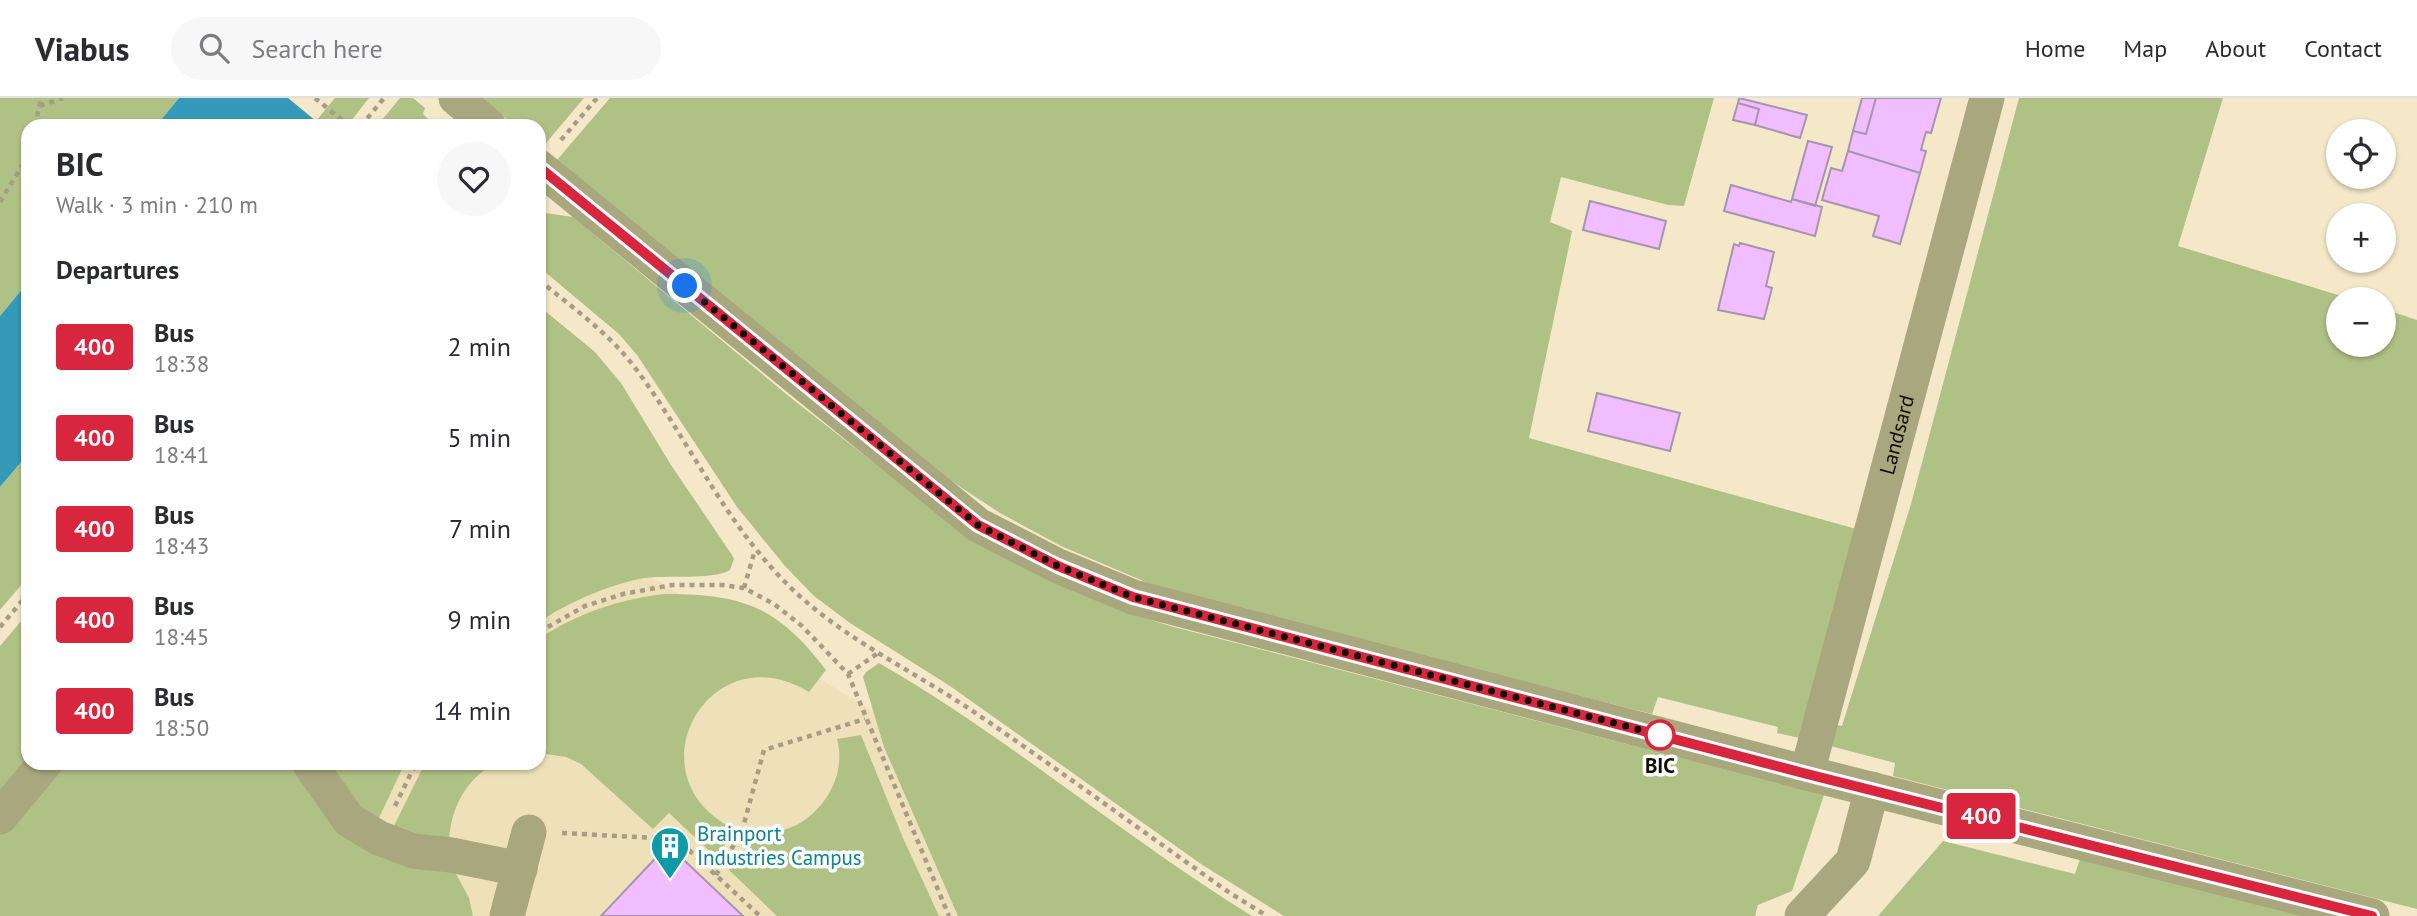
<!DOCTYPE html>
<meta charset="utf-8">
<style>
body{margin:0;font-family:"PT Sans",sans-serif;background:#f7f7f7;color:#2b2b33;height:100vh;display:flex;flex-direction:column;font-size:26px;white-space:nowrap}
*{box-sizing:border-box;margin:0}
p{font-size:23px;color:#7c7c81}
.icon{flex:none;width:38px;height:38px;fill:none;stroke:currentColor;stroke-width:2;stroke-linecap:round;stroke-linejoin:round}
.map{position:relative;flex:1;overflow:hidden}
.panel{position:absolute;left:21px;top:21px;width:525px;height:651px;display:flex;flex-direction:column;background:#fff;border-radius:21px;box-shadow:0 2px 5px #0004}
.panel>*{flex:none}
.badge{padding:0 14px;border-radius:5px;font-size:24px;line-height:46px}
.tools{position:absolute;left:2326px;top:21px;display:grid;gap:14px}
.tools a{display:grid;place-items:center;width:70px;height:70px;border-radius:50%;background:#fff;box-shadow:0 2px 5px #0004;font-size:35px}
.you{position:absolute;width:35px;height:35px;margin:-18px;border:5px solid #fff;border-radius:50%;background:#1a73e8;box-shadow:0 0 0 10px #1a73e833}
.map>.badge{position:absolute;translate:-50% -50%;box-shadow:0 0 0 4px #fff}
h2{padding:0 35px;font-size:26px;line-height:63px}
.round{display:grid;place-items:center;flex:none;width:74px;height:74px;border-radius:37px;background:#f7f7f7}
.summary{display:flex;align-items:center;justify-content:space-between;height:119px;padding:0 35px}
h1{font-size:33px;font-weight:700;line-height:52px}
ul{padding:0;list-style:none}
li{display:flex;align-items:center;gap:21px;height:91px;padding:0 35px}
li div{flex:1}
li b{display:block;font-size:26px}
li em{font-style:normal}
li .badge{min-width:77px;font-weight:700;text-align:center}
header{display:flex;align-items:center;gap:42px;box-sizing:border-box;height:98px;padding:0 35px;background:#fff;border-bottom:2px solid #e1e1e2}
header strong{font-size:33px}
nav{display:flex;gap:38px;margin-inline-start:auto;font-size:24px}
.search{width:490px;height:63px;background:#f7f7f7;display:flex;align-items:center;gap:18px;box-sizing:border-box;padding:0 24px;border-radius:38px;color:#7c7c81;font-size:26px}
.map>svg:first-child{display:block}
.built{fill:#eee0b9}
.green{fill:#b0c186}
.water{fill:#359ab9}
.pier{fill:#f4e8c9}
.building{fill:#f0befe;stroke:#a894ae;stroke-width:2}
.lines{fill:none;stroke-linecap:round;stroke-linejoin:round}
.path{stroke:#a69d86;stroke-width:4.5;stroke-dasharray:5 5;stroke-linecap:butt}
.minor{stroke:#a8a77e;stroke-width:35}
.line-casing{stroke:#fff;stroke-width:16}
.line{stroke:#d7263d;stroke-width:10}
.walk{stroke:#110e04;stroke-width:7;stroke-dasharray:0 12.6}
.stop-dot{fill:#fff;stroke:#d7263d;stroke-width:3.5}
.labels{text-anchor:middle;stroke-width:7;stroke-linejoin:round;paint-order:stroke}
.street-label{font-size:21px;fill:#110e04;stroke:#fff}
.stop-label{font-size:21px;font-weight:bold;fill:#110e04;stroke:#fff}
.culture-label{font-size:21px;fill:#0d838f;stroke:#fff;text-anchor:start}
</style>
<header>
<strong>Viabus</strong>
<div class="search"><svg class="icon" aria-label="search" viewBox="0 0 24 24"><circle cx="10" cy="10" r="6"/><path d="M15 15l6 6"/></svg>Search here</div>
<nav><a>Home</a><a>Map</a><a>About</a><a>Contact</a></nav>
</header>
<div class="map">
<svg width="2417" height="818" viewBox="0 0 2417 818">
<rect width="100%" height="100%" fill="#f4e8c9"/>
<path class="built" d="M544,414L1211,818H317L403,665H539V424Z"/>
<path class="green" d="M0,0H179L156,28H28V184L0,218Z
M331,0H369L347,28H307Z
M400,0H413L425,10L423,16L435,28H377Z
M482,0H584L541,51L539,49V28H515Z
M610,0H1714L1684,108L1668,107L1561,79L1550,124L1572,133L1529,340L1860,432L1800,640L1777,635L1778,629L1658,599L1652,616L1279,522L1148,485L1061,448L1000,415L939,375L557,62Z
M2019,0H2223L2178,148L2351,201H2338V247H2384V211L2417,222V811L1893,678L1895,665L1819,645L1824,625L1842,628L1911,406Z
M539,114L573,119L791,300L971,440L1121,512L1170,528L1824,697L1792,793L1758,807L1755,818H1284L1201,766L950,588L850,525L814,498L785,468L737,409L637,257L619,236L539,169Z
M539,208L595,254L621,285L671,367L732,457L734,461L730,472C714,482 666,477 644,480C608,487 569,504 539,524Z
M28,356V479L0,512V389Z
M665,496C744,496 778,509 826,572L809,594C710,533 629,677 732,730L719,762L669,715L653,731L581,666L566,659L539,655V541C577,515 620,501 665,496Z
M28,515V662L0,695V548Z
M879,565C1009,640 1124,739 1252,818H958L884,649L863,579L866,574Z
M861,637L903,740L939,818H777L729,772L757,735C772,734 787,733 800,725C828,708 846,674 837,641Z
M58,665H298L315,698L455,774L469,800L473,818H0V734Z
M323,665H405L376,726Z
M425,665H495C465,682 451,710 449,743L392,732Z
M1943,743L2075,776L2080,761L2305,818H1878Z"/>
<path class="water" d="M179,0H331L307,28H156Z
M28,184V356L0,389V218Z"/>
<path class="pier" d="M288,0H335L316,23Z"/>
<path class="building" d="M1739,0L1807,17L1800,40L1755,27L1759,11L1738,5Z
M1862,0H1876L1866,36L1853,33Z
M1876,0H1941L1931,35L1926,34L1921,52L1926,53L1920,75L1848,53L1853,33L1866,36Z
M1738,5L1759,11L1755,27L1733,22Z
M1808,43L1832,49L1815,108L1792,101Z
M1848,53L1920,75L1900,146L1873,138L1879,118L1822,102L1831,70L1842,73Z
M1731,87L1791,104L1792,101L1822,109L1815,138L1724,113Z
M1590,103L1666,123L1659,151L1583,132Z
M1740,145L1774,154L1766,188L1772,190L1764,221L1718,212L1734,146L1739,148Z
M1597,295L1680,315L1670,353L1588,333Z
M668,747L743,818H601Z"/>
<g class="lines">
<path class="path" d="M315,0L349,28
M40,8L63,0
M35,28L41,0
M361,28L384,0
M561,42L597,0
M0,104L26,61L28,54
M539,182C573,210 610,236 636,271C689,342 724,424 788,487C840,539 910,571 971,612C1058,671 1143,734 1230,795L1267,818
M744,490L755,452
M0,529L28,496
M539,534L585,508L623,496L672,487H722L744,490L774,506L802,528L848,576L949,818
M848,576L878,555
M395,708L416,665
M562,735L655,740L665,730L760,818
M716,777L742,733L764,652L865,621"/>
<g class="minor">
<path d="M456,0L489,28"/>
<path d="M539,69L978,427L1058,468L1133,499L1807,675L2372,818"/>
<path d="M309,665L349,722L379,740L413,753L451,757L520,771"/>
<path id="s1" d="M1807,675L1987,0"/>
<path d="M0,719L45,665"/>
<path d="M507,818L529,734"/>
<path d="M1802,818L1853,763L1872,691"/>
</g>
</g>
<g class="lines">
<g class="line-casing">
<path id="line" d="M539,69L978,427L1058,468L1133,499L1807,676L2372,818"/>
</g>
<use href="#line" class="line"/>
<path class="walk" d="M685,188L978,427L1058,468L1133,499L1660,637"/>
</g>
<defs>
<g id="building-pin" transform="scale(2.0125)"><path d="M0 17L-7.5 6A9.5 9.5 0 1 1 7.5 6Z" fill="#0f9aa8" stroke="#fff"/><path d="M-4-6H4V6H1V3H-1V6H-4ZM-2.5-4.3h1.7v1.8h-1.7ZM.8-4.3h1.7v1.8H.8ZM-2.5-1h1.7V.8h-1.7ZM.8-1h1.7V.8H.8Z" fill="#fff"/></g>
</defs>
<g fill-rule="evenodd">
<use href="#building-pin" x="670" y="748"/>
</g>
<circle class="stop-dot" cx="1660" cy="637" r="14"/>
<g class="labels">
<g class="street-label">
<text dy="7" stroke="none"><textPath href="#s1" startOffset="350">Landsard</textPath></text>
</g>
<g class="stop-label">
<text x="1660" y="675">BIC</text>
</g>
<g class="culture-label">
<text x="697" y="743">Brainport<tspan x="697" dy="24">Industries Campus</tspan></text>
</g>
</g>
</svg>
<div class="tools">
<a><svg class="icon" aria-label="locate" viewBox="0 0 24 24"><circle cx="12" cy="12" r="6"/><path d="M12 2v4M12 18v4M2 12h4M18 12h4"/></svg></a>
<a>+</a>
<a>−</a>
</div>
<div class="you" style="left:685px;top:188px"></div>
<b class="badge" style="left:1981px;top:718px;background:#d7263d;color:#fff">400</b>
<section class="panel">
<div class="summary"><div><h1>BIC</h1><p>Walk · 3 min · 210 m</p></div><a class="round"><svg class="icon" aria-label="heart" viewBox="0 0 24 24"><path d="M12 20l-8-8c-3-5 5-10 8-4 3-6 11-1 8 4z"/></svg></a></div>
<h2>Departures</h2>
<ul>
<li><span class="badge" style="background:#d7263d;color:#fff">400</span><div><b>Bus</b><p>18:38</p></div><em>2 min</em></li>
<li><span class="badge" style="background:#d7263d;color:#fff">400</span><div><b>Bus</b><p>18:41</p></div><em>5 min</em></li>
<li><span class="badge" style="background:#d7263d;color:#fff">400</span><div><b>Bus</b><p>18:43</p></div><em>7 min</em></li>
<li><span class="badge" style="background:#d7263d;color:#fff">400</span><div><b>Bus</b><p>18:45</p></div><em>9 min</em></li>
<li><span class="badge" style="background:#d7263d;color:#fff">400</span><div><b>Bus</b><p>18:50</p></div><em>14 min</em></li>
</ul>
</section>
</div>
